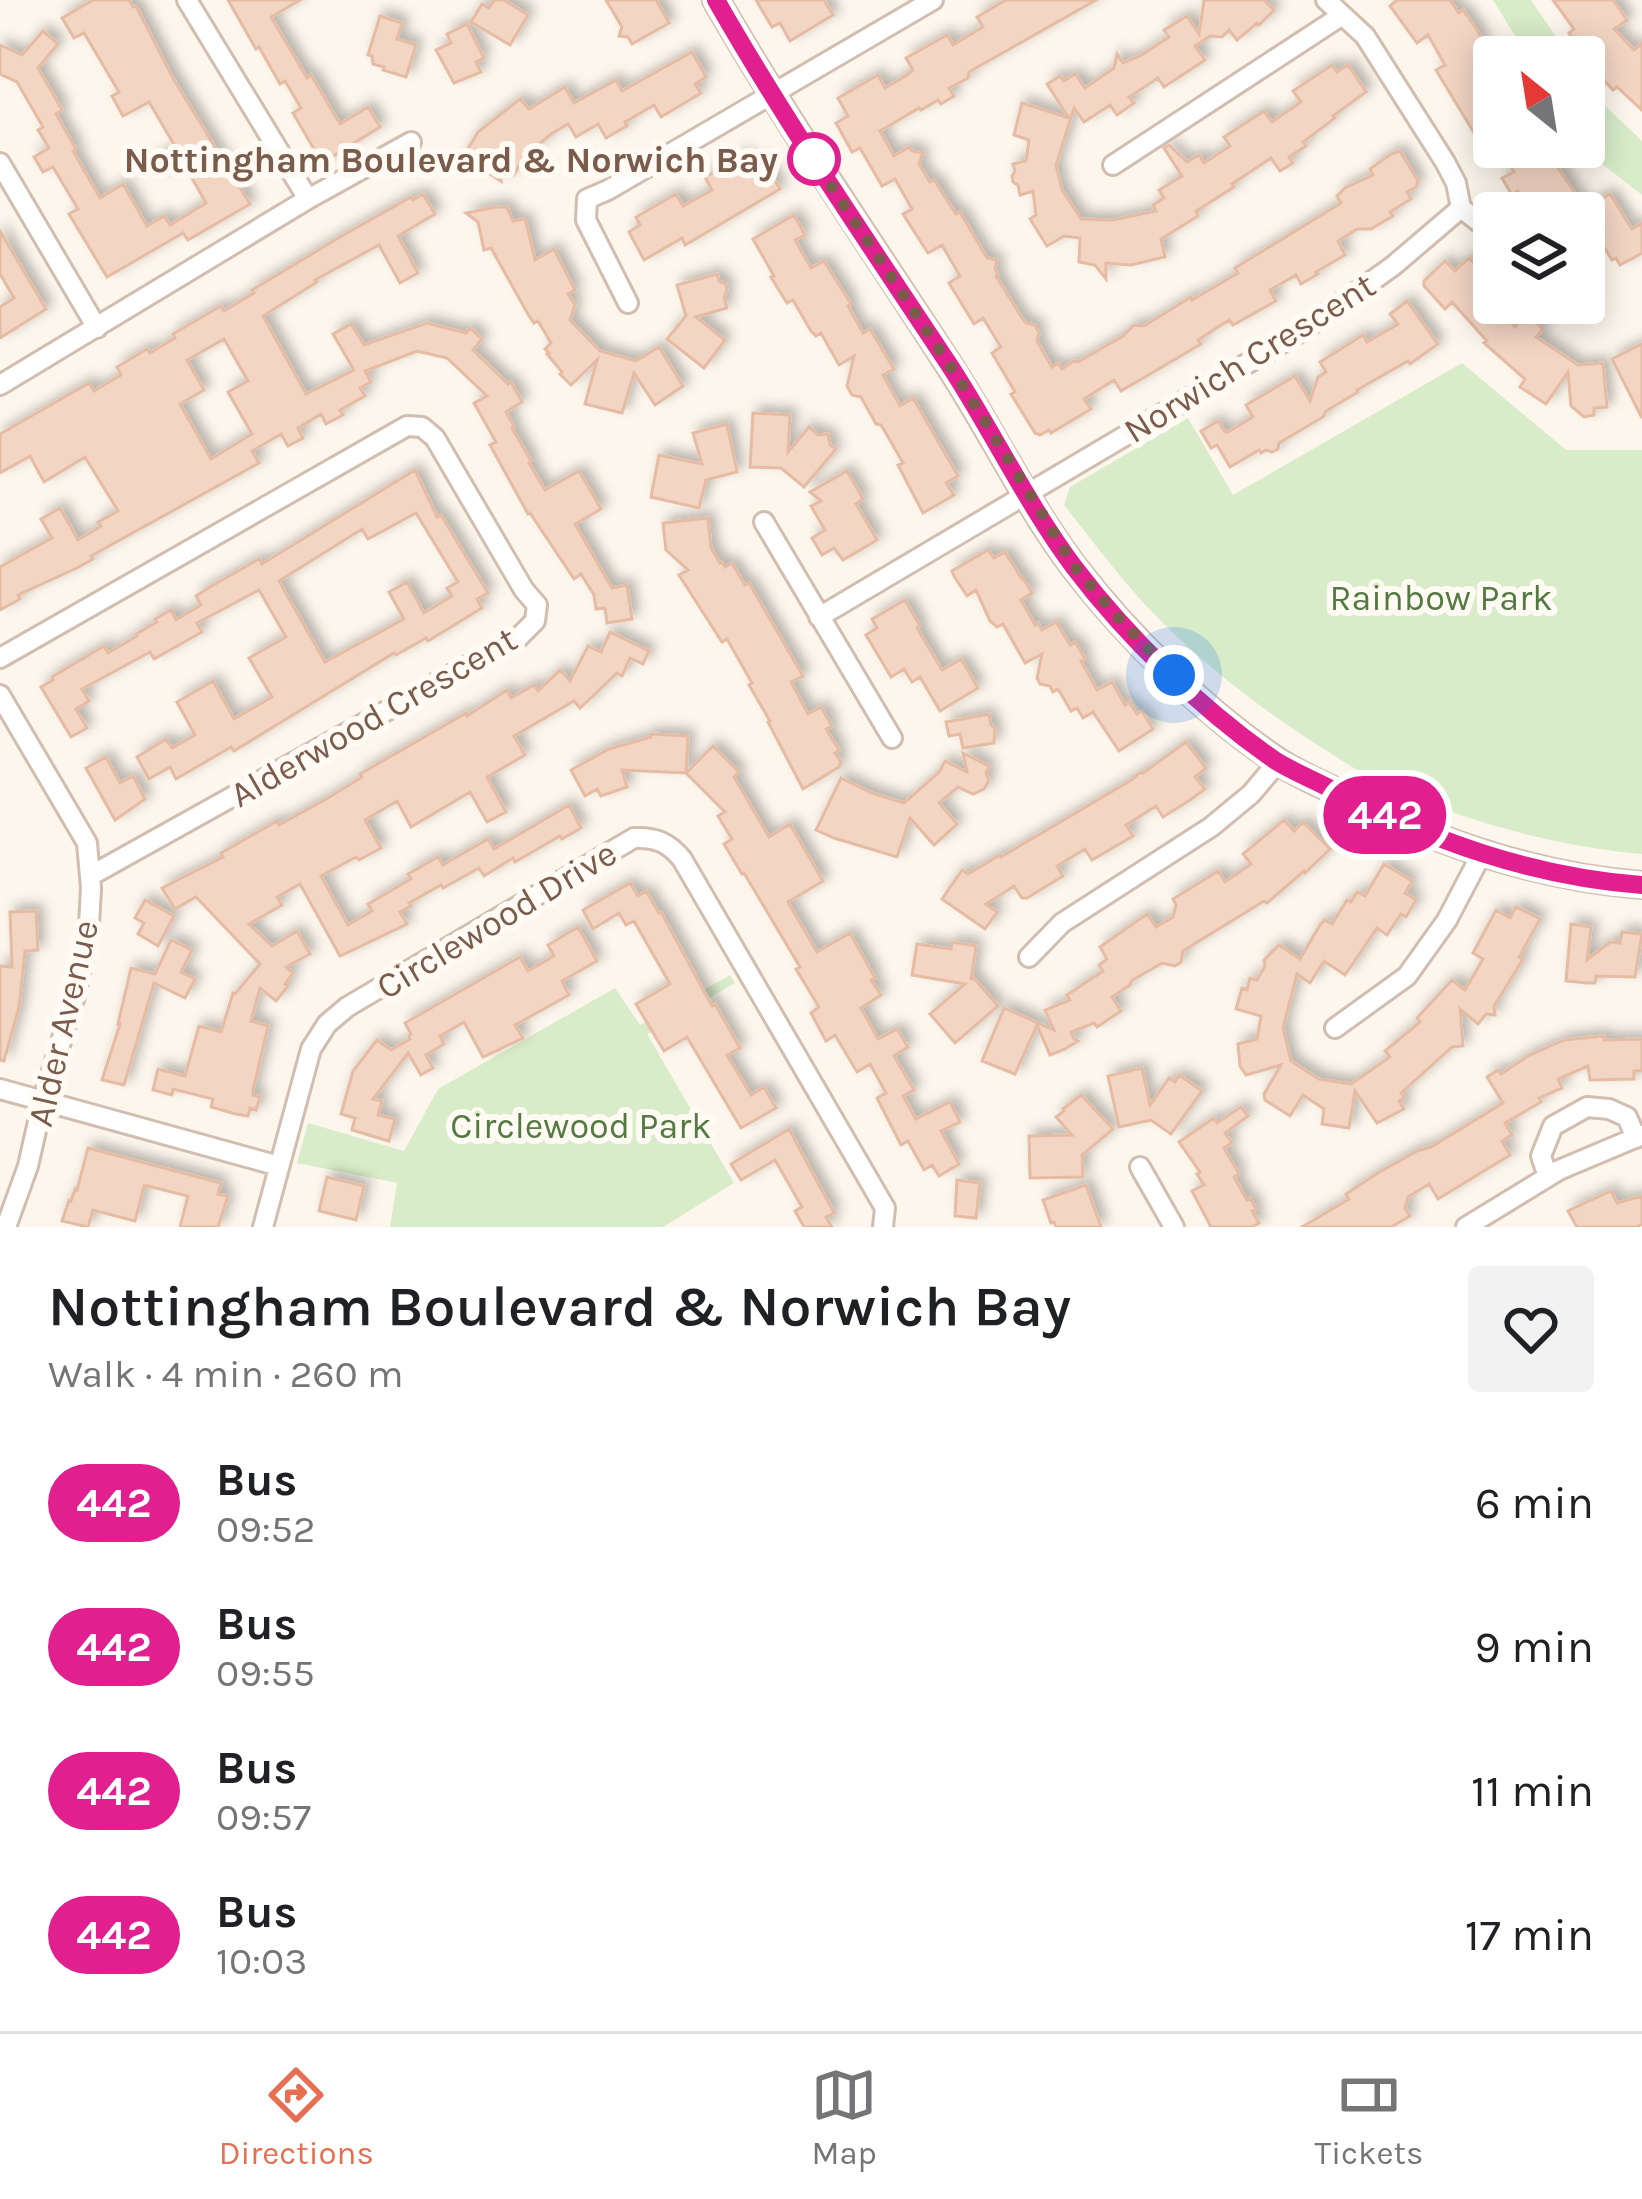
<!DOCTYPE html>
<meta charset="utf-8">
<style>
body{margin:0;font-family:Karla,sans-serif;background:#f2f2f2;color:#202124;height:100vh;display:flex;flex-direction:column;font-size:45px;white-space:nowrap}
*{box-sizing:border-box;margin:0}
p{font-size:39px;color:#757577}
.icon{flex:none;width:66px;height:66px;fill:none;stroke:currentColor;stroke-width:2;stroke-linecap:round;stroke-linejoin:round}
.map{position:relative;height:1227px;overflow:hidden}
.sheet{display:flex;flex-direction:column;background:#fff;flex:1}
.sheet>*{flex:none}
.badge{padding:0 24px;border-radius:39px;font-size:42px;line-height:78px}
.needle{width:78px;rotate:330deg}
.controls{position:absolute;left:1473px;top:36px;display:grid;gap:24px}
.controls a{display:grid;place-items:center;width:132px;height:132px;border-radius:12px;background:#fff;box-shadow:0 6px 30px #0003;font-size:60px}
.you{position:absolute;width:60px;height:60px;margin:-30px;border:9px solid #fff;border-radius:50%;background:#1a73e8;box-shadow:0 0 0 18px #1a73e833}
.map>.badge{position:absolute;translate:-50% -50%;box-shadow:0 0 0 6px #fff}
.round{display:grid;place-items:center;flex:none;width:126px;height:126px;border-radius:12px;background:#f2f2f2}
.summary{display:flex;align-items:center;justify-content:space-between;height:204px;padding:0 48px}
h1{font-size:57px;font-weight:600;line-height:90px}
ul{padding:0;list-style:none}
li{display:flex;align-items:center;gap:36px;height:144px;padding:0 48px}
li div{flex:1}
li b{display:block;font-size:45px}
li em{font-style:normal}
li .badge{min-width:132px;font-weight:700;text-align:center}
.menu{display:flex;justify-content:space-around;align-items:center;height:168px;border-top:3px solid #e0e0e0;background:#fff;font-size:33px;color:#757577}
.menu a{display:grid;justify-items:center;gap:6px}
.menu .on{color:#e76f51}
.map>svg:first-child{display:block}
.green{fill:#d8ecc9}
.building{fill:#f3d5c3;stroke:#e6bba3;stroke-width:3;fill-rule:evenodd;filter:url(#shadow)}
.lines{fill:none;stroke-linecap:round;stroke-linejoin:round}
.minor-casing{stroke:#d1beb0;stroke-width:24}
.tertiary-casing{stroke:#d1beb0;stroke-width:30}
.minor{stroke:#fff;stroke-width:18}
.tertiary{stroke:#fff;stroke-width:24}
.line-casing{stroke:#fff;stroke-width:27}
.line{stroke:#e11f8f;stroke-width:18}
.walk{stroke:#7a5c4d;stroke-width:12;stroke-dasharray:0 21.6}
.stop-dot{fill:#fff;stroke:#e11f8f;stroke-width:6}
.labels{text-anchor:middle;stroke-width:12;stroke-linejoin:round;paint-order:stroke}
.stop-label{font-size:36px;font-weight:bold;fill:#7a5c4d;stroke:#fffaf3;text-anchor:end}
.street-label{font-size:36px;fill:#7a5c4d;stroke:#fffaf3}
.park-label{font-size:36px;fill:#537a41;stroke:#fffaf3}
</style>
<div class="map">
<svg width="1642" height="1227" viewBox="0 0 1642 1227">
<defs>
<filter id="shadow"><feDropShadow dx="6" dy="-6" stdDeviation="6" flood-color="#0004"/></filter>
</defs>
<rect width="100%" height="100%" fill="#fdf6ec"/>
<path class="green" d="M1493,0H1531L1570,57H1528Z
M1584,78L1599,100L1642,141V195L1601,163L1584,142Z
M1462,363L1566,450H1642V854C1553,846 1468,822 1386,786C1369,779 1354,768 1338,758C1276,720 1217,676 1164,624C1127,588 1096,545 1064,505L1070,487L1188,418L1233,495Z
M730,975L735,983L647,1034L734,1183L663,1227H390L397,1183L297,1163L308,1123L404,1151L438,1089L615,988L640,1025Z"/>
<path class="building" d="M93,0H129L133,7L136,6L174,80L250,204L188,240L183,233L107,277L69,214L78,209L53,167L43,172L34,157L49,148L38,130L43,127L17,82L0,74V45L22,55L43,31L58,44L38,68L62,110L56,114L76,149L73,151L100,198L123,184L147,226L164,216L170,225L206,203L184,164L162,176L153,161L176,148L149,102L123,116L112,96L119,92L84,33L74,38L62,18Z
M228,0H300L271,17L307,78L311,75L340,124L368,107L380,127L322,163L293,113L301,108L285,81L280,84L259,47L256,49Z
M494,0H504L528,15L510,45L471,22L482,4L489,8Z
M606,0H656L669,23L632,44L628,37L619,36L622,27Z
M756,0H824L833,15L790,41L780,23L772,27Z
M1006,0H1096L969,72L968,78L949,88L954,96L941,104L938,100L921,110L919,108L880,131L894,156L909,147L912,151L923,153L919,164L930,182L934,180L956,214L960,212L987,258L997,260L995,268L998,275L996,276L1022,318L1026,323L1035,325L1039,333L1037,341L1052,367L1058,363L1062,369L1074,361L1078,362L1123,336L1134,325L1144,326L1191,297L1192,300L1238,273L1235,268L1341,203L1337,196L1345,188L1373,175L1370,169L1391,154L1400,151L1418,181L1416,187L1407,192L1411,199L1390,212L1393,216L1371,229H1357L1338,241L1345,255L1316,272L1318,274L1301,284L1296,275L1270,290L1276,301L1233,325L1229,320L1198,340L1201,344L1121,391L1114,380L1084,399L1091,409L1051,433L1049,430L1040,435L1035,433L1011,394L1015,392L992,353L1001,347L983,318L974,324L949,283L960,276L942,245L928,253L903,214L912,209L895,179L882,186L860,148L852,152L836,123L848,116L838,98L878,75L885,88L904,77L913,70L906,58L947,35L953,45L983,27L977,17Z
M1204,0H1264L1274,10L1259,25L1257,23L1237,40L1229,30L1222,37L1210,36L1195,46L1205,60L1164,87L1158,78L1129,97L1134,103L1117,115L1110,105L1084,122L1074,108L1056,165L1062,190L1081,219L1113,220L1156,211L1153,205L1164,198L1159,190L1182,176L1164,148L1169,145L1187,162L1199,155L1204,163L1230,146L1224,137L1264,111L1272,122L1301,102L1293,91L1332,65L1337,72L1348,65L1366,92L1333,116L1335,118L1303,142L1306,146L1289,157L1293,163L1280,171L1271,158L1232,184L1234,187L1196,211L1198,216L1161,239L1165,257L1131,265L1106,263V279L1095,265L1079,262L1080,238L1064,236L1047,246L1030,219L1036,215L1033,191L1020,195L1018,185L1013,182L1012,176L1015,171L1013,164L1026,161L1029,140L1014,135L1022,103L1069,118L1047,84L1060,76L1064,81L1075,74L1085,88L1114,68L1117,54L1123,63L1140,56L1169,37L1164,30L1187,16L1199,34Z
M1397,0H1450L1459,13L1463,10L1477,30L1484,42L1478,46L1494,73V139L1482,146L1436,70L1445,65L1428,35L1417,43L1390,6Z
M1553,0H1613L1627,20L1614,29L1634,50L1642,43V110L1617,87L1613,90L1590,65L1569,33L1574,29Z
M380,16L402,23L397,39L416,45L406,77L383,70L384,67L373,64L372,56L368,55Z
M467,24L484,58L476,62L481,72L454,83L436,50L451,43L447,34Z
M692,52L706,77L695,84L701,93L661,117L654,105L625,122L627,126L606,138L598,124L576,137L568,124L551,134L524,157L514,175L498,166L501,181L463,157L478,132L520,99L529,109L565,87L574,103L616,80L622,91Z
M1499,147H1544L1585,208L1610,194L1632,229L1642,223V253L1620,265L1616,258L1612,260L1601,242L1596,245L1584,233V213H1531L1518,191L1512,195L1502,178L1514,172Z
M745,155L752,168L764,161L780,189L685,245L682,238L644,260L629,232L640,225L636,217L676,194L683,206L712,190L705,177Z
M423,194L435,214L398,236L418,273L400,283L379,245L315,280L317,282L263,316L306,394L354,370L333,334L351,324L364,345L427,323L466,333L470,328L482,339L473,350L508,384L511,382L522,402L506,412L514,426L512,428L531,461L529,463L545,490L579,471L589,488L601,509L575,524L612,588L627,585L632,619L607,623L605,608L596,609L594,595L581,574L574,579L530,513L528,514L490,445L496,442L474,403L487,396L447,358L417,351L365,371L371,382L360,388L365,396L340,410L343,415L326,424L321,414L298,428L303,438L288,446L281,434L252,451L259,463L91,556L93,559L77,568L18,595L20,599L0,610V567L52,538L41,519L60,508L78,540L101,526L98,522L118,511L85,457L44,482L30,456L0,473V434L89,383L94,391L121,375L117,367L147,349L150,353L175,338L173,334L221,306L224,311L254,293L252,290L340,237L411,197L413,200ZM224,339L248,381L228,392L252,434L211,459L180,404L204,390L187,360Z
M495,207H507L513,221L524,219L526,222L535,260L554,249L575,290L568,294L575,305L570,320L600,351L636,361L659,347L683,386L655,405L634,373L622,413L585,404L597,360L571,385L560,374L562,372L547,354L549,353L545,349L551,343L538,321L534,323L529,316L491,248L484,250L478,222L466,213Z
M794,215L805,235L795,240L811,268L824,261L851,304L848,306L863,333L870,329L894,369L883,375L900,406L913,398L958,476L946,483L954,495L923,513L898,465L903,463L887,435L881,425L876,424L861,397L852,395L847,386L854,356L839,365L821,333L816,336L811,331L793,300L787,303L780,292L771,277L774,276L753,239Z
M0,231L46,309L0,338V307L14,298L0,274Z
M1469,258L1487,277L1494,271V303L1515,327L1526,314L1543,329L1536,337L1578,365L1603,363L1607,407L1594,408V415L1584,417L1571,406L1568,372L1546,404L1520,387L1525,379L1484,343L1487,341L1452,302L1445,309L1424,286V281L1445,261L1455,271Z
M717,274L719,281L726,284L727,290L724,297L727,308L696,317L725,340L704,368L667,339L686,316L677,285Z
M1407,301L1438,344L1410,364L1408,361L1357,390L1358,392L1326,411L1323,417L1279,443L1278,449L1272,452L1266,450L1261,453L1259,450L1230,467L1217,445L1211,448L1201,431L1218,421L1225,432H1228L1253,417L1246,405L1295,376L1310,401L1318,377L1326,372L1320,362L1363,335L1367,342L1398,324L1390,314Z
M1642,344V418L1612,359Z
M753,413L790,415L788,452L809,427L818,435L828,434L830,445L836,449L804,487L781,468L750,467Z
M727,424L737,472L706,480L699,508L651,497L659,455L702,464L693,433Z
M415,470L437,517L441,515L488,593L477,599L482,608L428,641L426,638L396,655L394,653L234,751L231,747L176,779L170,767L149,779L137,757L166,739L172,748L195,735L177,702L213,681L234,719L272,697L249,658L286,637L259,590L197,623L202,632L154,659L150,652L82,689L89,701L76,709L87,728L71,737L41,687L53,680L52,677L104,646L108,653L137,636L136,634L157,622L155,619L171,610L176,620L201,605L196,596L210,587L259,559L262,564ZM416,513L458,582L447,588L452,596L424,613L407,582L389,592L404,619L325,662L279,581L362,529L368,539Z
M847,471L863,499L856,504L877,540L843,560L834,548L822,555L812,538L825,530L811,506L821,501L810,492Z
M708,518L711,548L720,563L722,562L725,567L732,563L745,585L749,583L803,676L791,682L808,714L821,707L832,726L826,729L839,750L835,753L841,762L839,767L803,789L768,722L770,721L749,685L752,683L727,639L722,642L679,575L688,570L666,550L663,523Z
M988,550L994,558L1005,552L1022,579L1023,578L1032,593L1021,600L1035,625L1038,623L1042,630L1056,622L1070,645L1075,642L1085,659L1081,661L1097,690L1112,682L1125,705L1129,702L1137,714L1142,711L1153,729L1119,751L1093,712L1083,718L1077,708L1071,711L1058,689L1053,692L1050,686L1040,684L1037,678L1042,654L1025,663L1003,624L997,627L990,621L976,590L967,596L954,576L952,571Z
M905,600L920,626L917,628L942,670L961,659L978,688L940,711L920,677L912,682L904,669L891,677L866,635L877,628L872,619Z
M610,632L649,651L643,664L630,658L622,676L617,673L580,708L574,701L514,736L525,755L487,777L506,812L487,822L470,792L411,827L397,801L365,820L381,848L359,860L356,857L321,876L348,925L372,911L368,904L411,879L408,874L438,857L443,865L488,839L494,849L569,805L581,828L562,839L560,836L515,862L513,858L484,876L479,868L443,888L441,885L409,903L411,906L400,912L407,924L340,956L300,884L277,897L282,905L249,924L272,946L297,931L310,954L286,967L293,973L285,984L288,986L276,1001L260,988L251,1021L268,1026L253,1090V1095L260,1097L256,1110L250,1108L248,1116L236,1114L211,1107L213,1099L173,1089L172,1095L153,1090L158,1069L185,1076L199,1026L221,1032L233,993L235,994L260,964L196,897L175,909L162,888L223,857L221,853L277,821L279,825L328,798L362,777L360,774L466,713L467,716L507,690L511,698L534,685L538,691L560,670L570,681L588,646L601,652Z
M989,714L991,725L995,728L994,743L963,748L960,734L949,736L946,722Z
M651,734L688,736L686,773L622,770L627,787L601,796L597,789L585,796L571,770L609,749L651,737Z
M1186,742L1206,768L1195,777L1205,789L1190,800L1163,817L1156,806L1126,825L1133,836L1092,860L1085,849L1057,866L1063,876L1027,898H1022L1014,886L986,904L997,912L985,929L942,899L962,870L968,874L1000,855L1001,857L1133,779L1139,773H1143Z
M713,746L739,772L734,777L769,837L790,824L823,881L788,902L817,952L850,933L875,978L871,980L881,995L861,1008L878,1039L897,1029L908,1047L894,1056L914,1090L903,1096L916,1119L950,1102L960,1122L941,1131L959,1164L939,1176L932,1165L924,1170L908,1141L901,1145L877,1098L886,1093L870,1064L857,1072L835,1035L826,1041L811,1013L819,1007L796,969L800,967L744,873L742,874L724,844L732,839L718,816L725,812L686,773Z
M963,753L989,766L986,773L989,780L984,789L973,794L958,787L939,803L957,824L934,845L910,818L897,857L834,838L816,830L841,778L872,793L904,803L939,772L945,761L967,772Z
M106,757L120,783L133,776L145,799L115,820L86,768Z
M1284,820L1294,831L1303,822L1330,849L1305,873L1304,871L1267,903L1264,901L1183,951L1181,962L1175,966L1162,963L1131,981L1130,985L1112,997L1121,1011L1097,1027L1094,1023L1071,1032L1074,1039L1078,1041L1065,1049L1050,1055L1037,1025L1015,1074L982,1061L1004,1008L1054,1030L1045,1010L1070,1000L1067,995L1103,971L1099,965L1107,959L1100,947L1147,914L1156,927L1173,917L1176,905L1173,899L1218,871L1225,882L1251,864L1243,854Z
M1384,864L1412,881L1405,893L1416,900L1406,917L1401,914L1387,935L1377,928L1345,975L1324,961L1310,983L1297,974L1283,1028L1291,1061L1319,1079L1351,1084L1390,1057L1385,1051L1420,1022L1417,1018L1452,980L1465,990L1483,959L1473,953L1496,910L1510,918L1516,907L1540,919L1519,957L1523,959L1494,1006L1495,1015L1486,1014L1478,1024L1460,1009L1463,1046L1452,1047L1401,1093L1404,1098L1399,1101L1404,1109L1377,1123L1355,1091L1349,1128L1322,1124L1324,1109L1303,1095L1290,1116L1265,1100L1264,1094L1281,1065L1246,1075L1240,1066L1238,1044L1257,1039L1261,1016L1236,1009L1242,988L1247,990L1250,978L1257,980L1265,966L1264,960L1279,945L1300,959L1320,925L1325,920L1332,924L1347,900L1351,902L1357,892L1365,896Z
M630,883L638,896L646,891L659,913L661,912L712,1006L715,1004L740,1048L727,1055L751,1095L764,1087L776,1108L741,1128L687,1037L664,1051L636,1004L670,984L634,921L626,925L619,913L593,929L583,910Z
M145,900L174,916L158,946L138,934L144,923L135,918Z
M36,911L38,950L25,951L19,1007L4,1061L0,1060V966L12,967L10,912Z
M1571,924L1591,927L1587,960L1610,942L1620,943L1622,932L1642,934L1635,977L1596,976L1595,983H1587L1566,981Z
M578,927L597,961L562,981L569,995L515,1025L523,1038L483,1057L464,1022L440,1036L444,1044L426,1055L433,1068L421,1075L408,1053L373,1099L382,1101L378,1115L395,1119L389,1141L352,1130L355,1118L341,1114L353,1071L377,1040L391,1050L410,1039L409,1036L411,1034L405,1023L520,957L528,971L554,956L548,945Z
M171,940L192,950L181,972L195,979L185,998L154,983L124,1085L102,1080L120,1024H118L131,968L155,974Z
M952,942L976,946L971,980L973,977L998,1006L955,1043L930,1014L965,984L912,975L917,944L951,949Z
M1604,1036V1040L1642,1039V1071H1634V1079L1590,1080L1588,1066L1558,1079L1562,1088L1539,1098L1541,1102L1505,1123L1512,1135L1502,1141L1510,1155L1438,1199L1429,1184L1408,1197L1405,1208L1410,1216L1391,1227H1302L1349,1199L1346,1194L1378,1173L1417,1151L1431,1147L1503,1103L1487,1077L1498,1070L1501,1074L1528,1056L1564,1040Z
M1142,1068L1150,1105L1169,1078L1175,1082L1179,1075L1202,1091L1171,1134L1151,1120L1119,1127L1108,1076Z
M1081,1095L1113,1129L1082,1155L1083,1177L1030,1178L1029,1136L1072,1135L1056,1117L1064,1111L1063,1109Z
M1241,1107L1248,1116L1225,1133L1232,1143L1224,1148L1239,1174L1234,1177L1247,1200L1250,1198L1256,1209L1252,1211L1259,1223L1251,1227H1211L1192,1191L1204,1185L1197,1174L1200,1172L1179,1142L1214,1118L1217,1123Z
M789,1129L834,1213L826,1217L832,1227H804L795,1211L802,1207L775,1160L741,1180L731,1164Z
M88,1148L221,1183L218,1194L228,1196L218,1227H180L188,1196L148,1186H144L135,1221L93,1210L88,1227L62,1221L69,1200L71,1201L75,1189L77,1190Z
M327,1177L364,1186L356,1220L319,1211Z
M957,1180L980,1183L976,1218L955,1216Z
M1086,1185L1101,1227H1056L1054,1222L1051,1223L1043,1200Z
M1611,1191L1617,1203L1642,1196V1224L1636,1227H1577L1568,1211Z"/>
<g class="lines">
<g class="minor-casing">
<path id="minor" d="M187,0L308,199
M0,163L97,328
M1113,165L1341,16
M1461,208L1494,234
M628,303L586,220L587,199L608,190L933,0
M1581,303L1590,310
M0,385L308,199L411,142
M764,522L892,738
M819,617L1302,331L1393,266L1461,208L1456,183L1445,162L1365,36L1326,0
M0,658L407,426L422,427L435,438L524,590L537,605L535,621L519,637L90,876
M0,695L87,843L91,888L89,925L76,993L43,1100L28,1166L6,1227
M1029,957L1062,923L1211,827L1251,794L1278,762
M1335,1028L1407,976L1447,920L1481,855
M0,1089L279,1166
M1140,1167L1174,1227
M1548,1177L1541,1156L1553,1126L1587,1107L1609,1109L1627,1117L1636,1138
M263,1227L311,1049L327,1024L347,1007L634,838C655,837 668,842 682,859L885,1208L883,1227
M1466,1227L1559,1170L1642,1135"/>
</g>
<g class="tertiary-casing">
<path id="tertiary" d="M716,0C787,123 868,240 945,359C990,427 1025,502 1074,567C1126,635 1205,713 1276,760C1296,774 1320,783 1341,794C1435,842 1536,877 1642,885"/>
</g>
<use href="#minor" class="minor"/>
<use href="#tertiary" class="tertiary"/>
</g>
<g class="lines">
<g class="line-casing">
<path id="line" d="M716,0C788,126 870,245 950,366C993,432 1027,504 1074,567C1127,637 1203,711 1276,761C1294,772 1314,780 1333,790C1430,840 1532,877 1642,885"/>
</g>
<use href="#line" class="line"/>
<path class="walk" d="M814,159L805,146L962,384L1074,566L1114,613L1174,675"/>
</g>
<circle class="stop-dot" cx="814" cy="159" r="24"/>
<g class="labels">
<g class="stop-label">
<text x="778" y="172">Nottingham Boulevard &amp; Norwich Bay</text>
</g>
<g class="street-label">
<text transform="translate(1249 357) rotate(-32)" y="13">Norwich Crescent</text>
<text transform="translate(373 716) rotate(-30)" y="13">Alderwood Crescent</text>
<text transform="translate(496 919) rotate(-31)" y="13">Circlewood Drive</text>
<text transform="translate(62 1023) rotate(-77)" y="13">Alder Avenue</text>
</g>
<g class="park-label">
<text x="1441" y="610">Rainbow Park</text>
<text x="581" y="1138">Circlewood Park</text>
</g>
</g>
</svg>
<div class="controls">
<a><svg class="needle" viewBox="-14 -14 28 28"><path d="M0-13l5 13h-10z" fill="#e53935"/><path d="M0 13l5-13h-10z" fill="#757577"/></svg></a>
<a><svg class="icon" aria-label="layers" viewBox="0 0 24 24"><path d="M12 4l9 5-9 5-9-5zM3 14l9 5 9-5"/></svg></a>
</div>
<div class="you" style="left:1174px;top:675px"></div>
<b class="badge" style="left:1385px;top:815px;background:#e11f8f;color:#fff">442</b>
</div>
<section class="sheet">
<div class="summary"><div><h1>Nottingham Boulevard &amp; Norwich Bay</h1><p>Walk · 4 min · 260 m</p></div><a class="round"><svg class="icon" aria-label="heart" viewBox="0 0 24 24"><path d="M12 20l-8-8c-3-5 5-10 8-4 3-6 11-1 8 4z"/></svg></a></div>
<ul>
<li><span class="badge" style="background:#e11f8f;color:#fff">442</span><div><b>Bus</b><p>09:52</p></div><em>6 min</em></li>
<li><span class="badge" style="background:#e11f8f;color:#fff">442</span><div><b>Bus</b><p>09:55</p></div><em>9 min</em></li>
<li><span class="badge" style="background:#e11f8f;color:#fff">442</span><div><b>Bus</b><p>09:57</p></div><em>11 min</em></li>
<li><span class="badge" style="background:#e11f8f;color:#fff">442</span><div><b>Bus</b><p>10:03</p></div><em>17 min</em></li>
</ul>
</section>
<nav class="menu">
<a class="on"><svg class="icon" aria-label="directions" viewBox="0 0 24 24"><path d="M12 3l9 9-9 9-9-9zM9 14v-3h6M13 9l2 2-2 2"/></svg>Directions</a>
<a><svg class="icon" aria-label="map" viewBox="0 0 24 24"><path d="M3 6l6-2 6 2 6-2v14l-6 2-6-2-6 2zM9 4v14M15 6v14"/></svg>Map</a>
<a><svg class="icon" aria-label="tickets" viewBox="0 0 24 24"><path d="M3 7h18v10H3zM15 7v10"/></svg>Tickets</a>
</nav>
